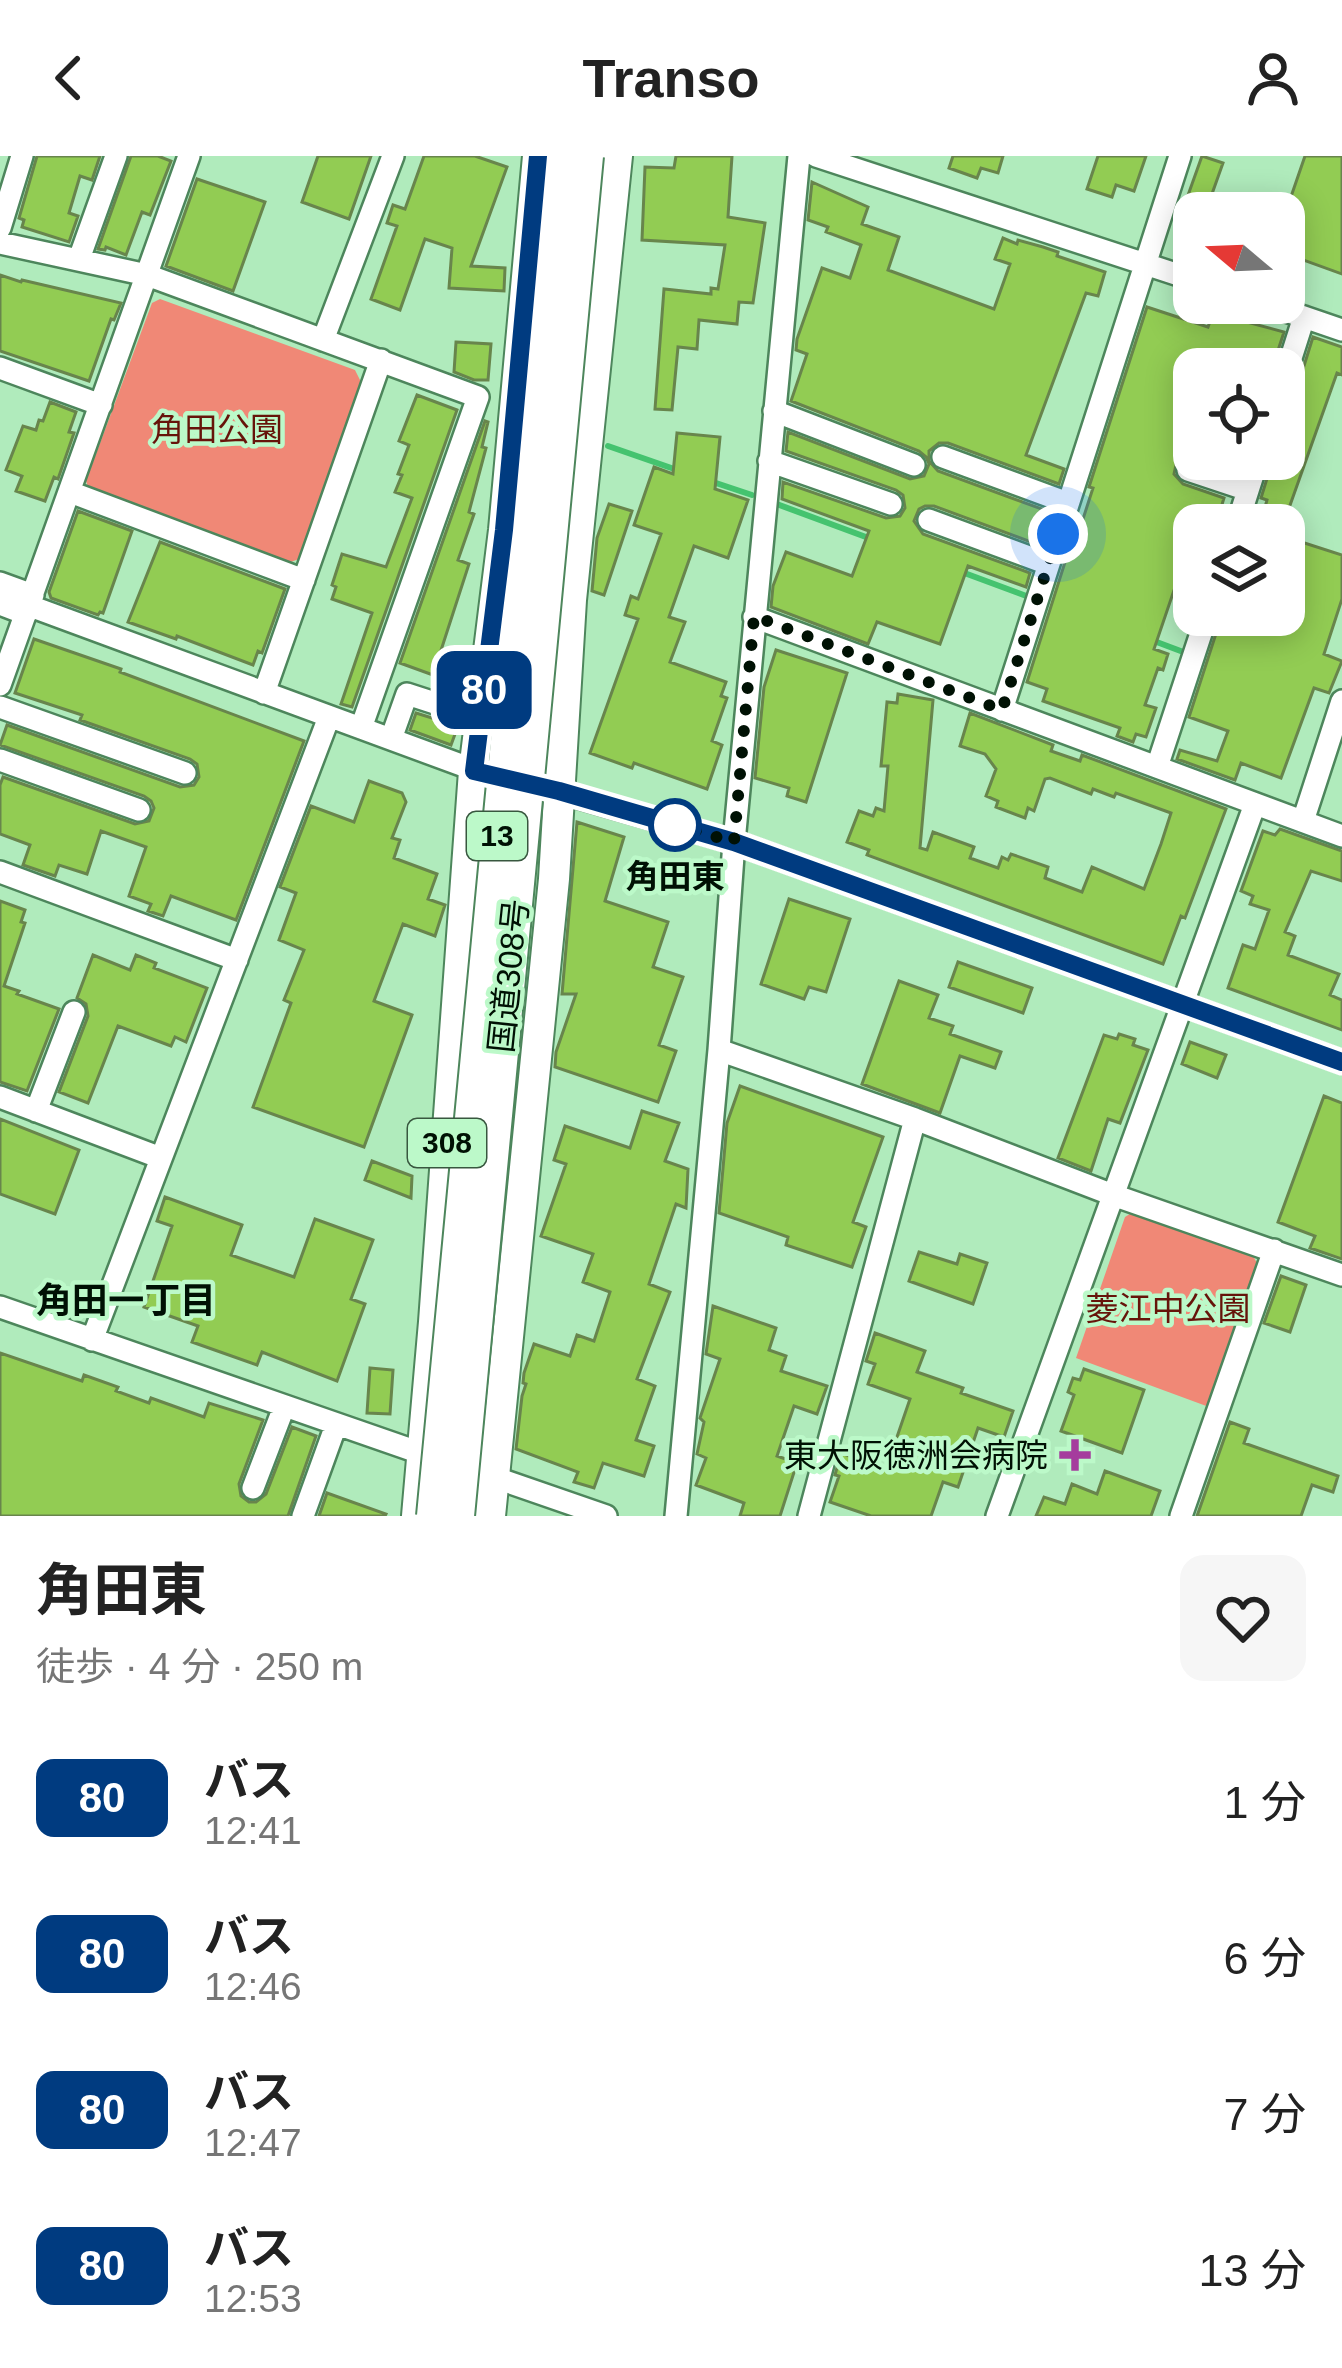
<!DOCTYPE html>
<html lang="ja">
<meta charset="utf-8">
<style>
body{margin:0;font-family:Arial,"Noto Sans JP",sans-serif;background:#f6f6f6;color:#222;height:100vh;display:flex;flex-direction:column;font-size:45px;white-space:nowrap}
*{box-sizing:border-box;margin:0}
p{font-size:39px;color:#767676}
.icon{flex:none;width:66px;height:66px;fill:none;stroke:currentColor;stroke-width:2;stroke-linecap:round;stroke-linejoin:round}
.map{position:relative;height:1360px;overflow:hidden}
.panel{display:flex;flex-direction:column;background:#fff;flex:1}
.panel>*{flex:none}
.badge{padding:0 24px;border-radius:18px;font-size:42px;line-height:78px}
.needle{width:78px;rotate:289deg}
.tools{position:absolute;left:1173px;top:36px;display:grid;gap:24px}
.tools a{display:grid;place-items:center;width:132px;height:132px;border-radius:24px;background:#fff;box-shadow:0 6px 30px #0003;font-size:60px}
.you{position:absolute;width:60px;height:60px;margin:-30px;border:9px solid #fff;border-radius:50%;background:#1a73e8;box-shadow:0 0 0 18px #1a73e833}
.map>.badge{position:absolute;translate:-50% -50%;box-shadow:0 0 0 6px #fff}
.round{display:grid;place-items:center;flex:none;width:126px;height:126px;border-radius:24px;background:#f6f6f6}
.summary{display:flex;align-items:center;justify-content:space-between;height:204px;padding:0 36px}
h1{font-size:57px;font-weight:700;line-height:90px}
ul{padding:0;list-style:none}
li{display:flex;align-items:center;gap:36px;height:156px;padding:0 36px}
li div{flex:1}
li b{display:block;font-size:45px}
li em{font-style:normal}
li .badge{min-width:132px;font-weight:700;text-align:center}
header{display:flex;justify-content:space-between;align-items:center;height:156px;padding:0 36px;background:#fff;font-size:54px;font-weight:700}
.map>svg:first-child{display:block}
.green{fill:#f08876}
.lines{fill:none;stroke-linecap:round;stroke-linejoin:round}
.stream{stroke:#45c36f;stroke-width:6}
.building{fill:#92cc53;stroke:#68854c;stroke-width:3}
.minor-casing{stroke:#4d865c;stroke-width:26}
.highway-casing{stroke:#4d865c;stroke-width:34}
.minor{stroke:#fff;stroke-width:21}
.highway{stroke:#fff;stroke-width:30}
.rail-casing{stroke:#426249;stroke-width:10}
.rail{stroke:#bcf9c9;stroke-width:6;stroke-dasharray:18;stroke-linecap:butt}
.highway-bridge-casing{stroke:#4d865c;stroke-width:34;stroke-linecap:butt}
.highway-bridge{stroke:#fff;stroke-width:30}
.line-casing{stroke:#fff;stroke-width:27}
.line{stroke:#003b80;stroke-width:18}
.walk{stroke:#001104;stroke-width:12;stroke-dasharray:0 21.6}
.stop-dot{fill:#fff;stroke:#003b80;stroke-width:6}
.poi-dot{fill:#a53c9d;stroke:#bcf9c9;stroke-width:4.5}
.labels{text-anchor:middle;stroke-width:9;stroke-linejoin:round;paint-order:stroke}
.shield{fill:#bcf9c9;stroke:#38573f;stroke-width:3}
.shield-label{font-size:30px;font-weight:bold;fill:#001104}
.park-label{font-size:33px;fill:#66140a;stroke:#bcf9c9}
.stop-label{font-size:33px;font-weight:bold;fill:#001104;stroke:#bcf9c9}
.street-label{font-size:33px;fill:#001104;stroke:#bcf9c9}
.poi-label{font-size:33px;fill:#001104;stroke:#bcf9c9;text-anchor:end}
.neighbourhood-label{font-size:36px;font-weight:bold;fill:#001104;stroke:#bcf9c9}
</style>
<header><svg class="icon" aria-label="back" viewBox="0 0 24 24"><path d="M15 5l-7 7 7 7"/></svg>Transo<svg class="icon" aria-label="person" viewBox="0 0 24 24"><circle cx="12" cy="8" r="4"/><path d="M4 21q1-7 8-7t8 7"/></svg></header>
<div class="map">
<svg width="1342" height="1360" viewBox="0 0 1342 1360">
<rect width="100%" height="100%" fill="#b0ebbc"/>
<path class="green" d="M160,143L355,214L361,226L299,403L288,407L90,337L86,325L152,147Z
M1133,1056L1252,1098L1258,1109L1209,1251L1076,1202L1125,1061Z"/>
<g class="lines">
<path class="stream" d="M608,290L680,315
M710,325L752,339
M774,347L874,384
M959,415L1029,441
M1154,485L1186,497"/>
</g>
<path class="building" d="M37,0H100L92,24L80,20L69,57L78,60L69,86L22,71L24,64L19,62Z
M131,0H158L171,5L150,59L142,56L126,99L106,91L105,94L98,93Z
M318,0H371L349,63L302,46Z
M424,0H475L507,11L471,110L505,112L504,135L449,132L452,92L425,83L400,154L371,143L397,70L387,67L393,49L405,53Z
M676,0H732L728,61L765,67L753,147L739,146L737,168L699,164L697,193L678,191L672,254L655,253L664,133L711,138V132L718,133L725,89L642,84L645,11L674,12Z
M953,0H1003L998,17L981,12L977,22L949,12Z
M1098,0H1146L1134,35L1116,29L1112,41L1087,33Z
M1202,0L1223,7L1208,49L1187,42Z
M1305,0H1342V118L1284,97V61Z
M197,23L265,46L233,135L166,110Z
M812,26L868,51L862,68L899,81L888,114L994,153L1010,108L995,103L1003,82L1017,88L1018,84L1043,91L1058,96L1057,100L1105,116L1098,140L1086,137L1026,299L1064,313L1059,328L948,287H939L929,295V305L938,315L1050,356L1039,389L934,350H925L919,353L914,365L923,378L1030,417L1026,431L968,410L940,488L877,466L868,488L771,451L773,430L786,396L852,420L869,375L782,343L783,326L886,362L900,360L905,352L903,339L896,334L786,295L788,276L910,323L924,320L929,308L926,301L919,295L791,245L807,198L796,194L797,183L822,112L850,122L861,89L826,76L828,71L808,64Z
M0,119L21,126L22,124L121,147L114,164L111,163L89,225L0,195Z
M1147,151L1208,171L1213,157L1284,176L1272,213H1206L1194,209V300L1186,299L1177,304L1174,318L1183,328L1224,342L1217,365L1194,358V398L1187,396L1154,493L1168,498L1163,514L1158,512L1145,549L1156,552L1146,581L1136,578L1133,586L1117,580L1120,572L1043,545L1047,533L1027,526L1079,362L1083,363L1093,332L1089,331Z
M1313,181L1342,191V219L1337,217L1283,369L1262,362L1267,344L1261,342L1273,303H1284V260L1292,236L1298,229Z
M456,186L491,188L488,224H474L454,216Z
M417,239L457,254L352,551L341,548L372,457L332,443L336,431L332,429L342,398L386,411L412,342L395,336L402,319L398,318L409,289L399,285Z
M50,246L76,256L69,276L74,277L58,323L54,321L45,345L16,335L22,320L6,314L23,270L36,274L39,264L43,265Z
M485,265L488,266L482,291L486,292L469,356L474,358L458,404L469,408L433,519L400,507Z
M677,277L720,281L715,333L748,344L728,402L694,390L669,461L685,466L670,506L726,526L721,540L727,542L712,585L722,589L707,633L634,607L632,612L590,597L638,463L625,459L631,440L638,443L661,378L634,369L654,311L673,318Z
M609,348L632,355L604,439L592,435L597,382Z
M78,355L132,375L103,457L100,456L98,459L51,442L49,436Z
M1289,382L1342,399V443L1324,498L1342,505L1329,537L1314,532L1281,622L1241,607L1235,624L1177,603L1180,594L1217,605L1228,575L1189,561L1222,459H1284V398Z
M160,386L285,433L262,497L258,495L253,509L177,480L176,483L128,466Z
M34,483L121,513L120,516L304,585L236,764L171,740L163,760L148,755L151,748L129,740L146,691L101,675L87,718L59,709L55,720L23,709L30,689L0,678V629L3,621L135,668L149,665L154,652L151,645L144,640L0,589L7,569L180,631L194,629L199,621L197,608L190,603L80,564L82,559L15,537Z
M776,494L847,517L806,646L787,640L789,632L755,622L764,531Z
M898,538L933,544L920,692L927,694L933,676L974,691L970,702L998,712L1002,701L1008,704L1011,698L1048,711L1045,722L1082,736L1092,711L1144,733L1161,688L1171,657L1116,637L1114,641L1093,633L1091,638L1050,622L1045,623L1034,655L1028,652L1025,662L996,651L998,645L986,640L996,613L985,598L960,590L970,557L1053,589L1051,595L1080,605L1082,599L1226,653L1185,762L1181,760L1163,808L867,699L869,694L847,686L859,655L873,660L876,652L884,655L888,610H881L887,546L897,547Z
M416,557L458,570L451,589L410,574Z
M369,625L402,637L406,646L392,682L400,684L394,702L437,718L428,743L445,749L435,780L403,768L374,845L412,859L364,991L253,951L291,847L284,844L304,794L279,784L296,737L280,731L311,650L354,666Z
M577,666L624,681L605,745L668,766L653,811L683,821L659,889L676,895L658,946L555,911L556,896L576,838H562Z
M1280,673L1342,695V725L1311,715L1285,776L1295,780L1288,799L1339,818L1330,839L1342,844V874L1228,832L1243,789L1255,793L1269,754L1250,748L1253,740L1241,735L1263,675L1275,679Z
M789,743L850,763L826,836L809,831L804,843L761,828Z
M0,745L25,754L21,766L25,767L4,830L19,835L17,838L59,853L27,935L0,926Z
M93,799L130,814L136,799L156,807L154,812L207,832L186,886L175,881L171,890L118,870L88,947L59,936L88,860L86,848L77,842Z
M958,806L1032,832L1023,857L949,831Z
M899,825L938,839L929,862L953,870L950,878L1001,896L995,912L960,900L940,957L862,928Z
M1119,878L1135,883L1133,889L1148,894L1120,967L1108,963L1091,1015L1058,1002L1104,879L1117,883Z
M1190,886L1226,899L1217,922L1182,908Z
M740,930L883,981L853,1066L866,1071L852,1111L786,1089L788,1081L719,1057L727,967Z
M1324,940L1342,947V1103L1310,1092L1315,1080L1278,1066Z
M642,955L679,967L665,1005L688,1013L686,1052L676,1048L649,1128L670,1136L637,1223L655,1230L636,1284L654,1290L644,1320L603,1307L594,1332L574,1326L578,1316L516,1293L522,1240L526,1228L523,1227L524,1217L534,1188L570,1200L577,1179L594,1185L610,1136L583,1126L593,1098L541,1080L566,1008L554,1004L565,970L630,992Z
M0,963L79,994L55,1058L0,1038Z
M372,1005L412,1020L411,1042L365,1024Z
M165,1041L242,1069L231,1099L294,1121L315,1063L373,1084L351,1143L365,1148L337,1225L262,1196L257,1209L192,1186L198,1170L144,1151L172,1070L157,1065Z
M919,1096L957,1108L960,1098L987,1107L973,1148L909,1125Z
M1281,1120L1306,1129L1290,1176L1264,1167Z
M713,1150L776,1172L769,1194L786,1200L781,1215L827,1230L817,1258L794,1250L777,1300L797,1307L780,1360H740L744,1347L696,1329L706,1302L697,1298L704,1266L700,1262L720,1203L706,1198Z
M875,1177L925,1195L917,1216L963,1232L961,1237L1013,1255L1004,1281L978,1272L958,1331L943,1326L931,1360H871L830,1346L839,1320L835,1319L841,1297L886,1313L910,1243L868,1228L875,1208L866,1205Z
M0,1197L82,1225L84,1219L118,1231L116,1235L149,1247L151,1242L204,1261L209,1247L263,1264L239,1328L241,1340L249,1346H256L266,1338L292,1271L316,1280L288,1360H0Z
M370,1212L393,1214L390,1258L367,1257Z
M1084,1213L1144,1234L1122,1297L1061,1275L1074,1239L1068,1236L1073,1222L1080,1224Z
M1230,1266L1249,1273L1244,1287L1338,1320L1333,1336L1312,1329L1301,1360H1197Z
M1105,1315L1160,1335L1151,1360H1036L1044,1341L1065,1348L1072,1328L1097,1338Z
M327,1337L386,1358L385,1360H319Z"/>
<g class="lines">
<g class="minor-casing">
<path id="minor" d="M816,0L1194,124
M0,72L22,0
M0,87L147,119L478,241L361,572
M79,103L116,0
M1263,147L1342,174
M323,184L393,0
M0,212L101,249
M1284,224L1304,161
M774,255L914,309
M943,301L1068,347
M769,305L891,348
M1188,314L1248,334
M70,336L304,424
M929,364L1048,408
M1237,369L1258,303
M0,427L33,439
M0,448L26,458
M30,450L483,617
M754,461L1342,680
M0,529L189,0
M264,537L381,204
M0,551L185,617
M1002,554L1180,0
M391,583L407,538L481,562
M0,604L139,654
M1157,611L1207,459
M549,633L734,686L1342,906
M1303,665L1342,545
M0,716L237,804
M719,894L915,963L1113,1039L1342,1119
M0,941L161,1002
M36,955L74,856
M0,1151L435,1302
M92,1184L329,561
M482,1317L606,1360
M253,1332L284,1251
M303,1360L336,1269
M676,1360L719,894L734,686L799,0
M809,1360L915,963
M997,1360L1255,648
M1181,1360L1274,1094"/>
</g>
<g class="highway-casing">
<path id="highway" d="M417,1360L434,1166L474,615L504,374L538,0
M490,1360L554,723L571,444L617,0"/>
</g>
<use href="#minor" class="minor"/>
<use href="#highway" class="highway"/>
<g class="rail-casing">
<path id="rail" d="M434,1360L508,649L563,0"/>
</g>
<use href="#rail" class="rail"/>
<g class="highway-bridge-casing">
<path id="highway-bridge" d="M432,1360L562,0
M459,1360L588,0"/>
</g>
<use href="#highway-bridge" class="highway-bridge"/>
</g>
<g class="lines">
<g class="line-casing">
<path id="line" d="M538,0L504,374L474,615L559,635L734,686L1342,906"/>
</g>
<use href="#line" class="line"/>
<path class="walk" d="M675,669L734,686L754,460L1002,554L1058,378"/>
</g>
<circle class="stop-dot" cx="675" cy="669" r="24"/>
<path class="poi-dot" d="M1069 1281h12v12h12v12h-12v12h-12v-12h-12v-12h12z"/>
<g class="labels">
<g class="shield">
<rect x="467" y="656" width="60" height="48" rx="9"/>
<rect x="408" y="963" width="78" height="48" rx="9"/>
</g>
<g class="shield-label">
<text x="497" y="690">13</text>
<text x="447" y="997">308</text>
</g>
<g class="park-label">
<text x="217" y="285">角田公園</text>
<text x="1168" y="1164">菱江中公園</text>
</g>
<g class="stop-label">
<text x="675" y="732">角田東</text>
</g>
<g class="street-label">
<text transform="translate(508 820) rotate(-84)" y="12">国道308号</text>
</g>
<g class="poi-label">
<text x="1048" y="1311">東大阪徳洲会病院</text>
</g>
<g class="neighbourhood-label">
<text x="126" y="1157">角田一丁目</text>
</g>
</g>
</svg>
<div class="tools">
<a><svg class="needle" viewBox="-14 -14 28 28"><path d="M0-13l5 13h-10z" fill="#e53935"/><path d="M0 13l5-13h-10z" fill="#767676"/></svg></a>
<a><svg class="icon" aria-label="locate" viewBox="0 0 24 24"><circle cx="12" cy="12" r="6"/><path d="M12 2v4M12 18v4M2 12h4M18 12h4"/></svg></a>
<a><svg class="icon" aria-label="layers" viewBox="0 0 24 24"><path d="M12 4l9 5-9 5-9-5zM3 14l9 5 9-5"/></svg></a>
</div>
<div class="you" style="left:1058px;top:378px"></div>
<b class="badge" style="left:484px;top:534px;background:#003b80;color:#fff">80</b>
</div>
<section class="panel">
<div class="summary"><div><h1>角田東</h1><p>徒歩 · 4 分 · 250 m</p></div><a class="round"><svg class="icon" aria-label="heart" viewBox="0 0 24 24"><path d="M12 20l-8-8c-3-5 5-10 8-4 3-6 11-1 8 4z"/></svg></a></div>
<ul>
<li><span class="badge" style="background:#003b80;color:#fff">80</span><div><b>バス</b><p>12:41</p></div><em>1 分</em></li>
<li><span class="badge" style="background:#003b80;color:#fff">80</span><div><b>バス</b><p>12:46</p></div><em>6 分</em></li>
<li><span class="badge" style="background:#003b80;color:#fff">80</span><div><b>バス</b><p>12:47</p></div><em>7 分</em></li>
<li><span class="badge" style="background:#003b80;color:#fff">80</span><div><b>バス</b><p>12:53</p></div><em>13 分</em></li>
</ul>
</section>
